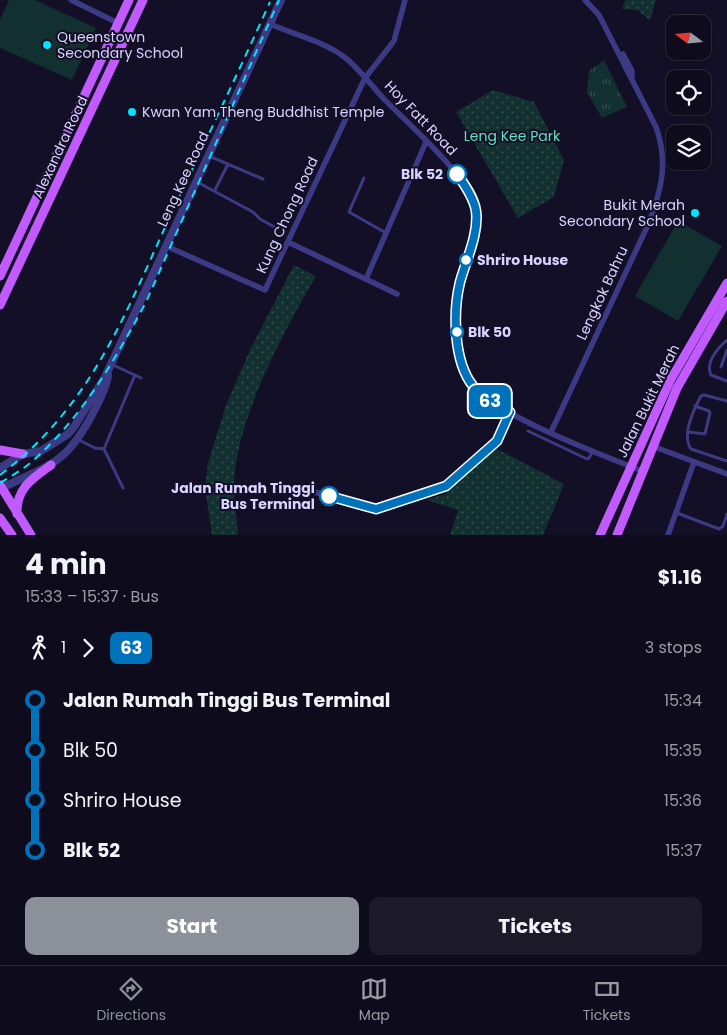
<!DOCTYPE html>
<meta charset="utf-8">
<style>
body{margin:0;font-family:Poppins,sans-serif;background:#1c1929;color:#f1f3f6;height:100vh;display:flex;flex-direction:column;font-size:19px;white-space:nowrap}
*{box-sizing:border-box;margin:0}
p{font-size:16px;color:#9b9ba3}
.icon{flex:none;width:28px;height:28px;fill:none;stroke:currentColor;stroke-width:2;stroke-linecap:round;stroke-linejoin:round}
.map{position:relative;height:535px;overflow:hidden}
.details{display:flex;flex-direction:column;background:#0e0b1c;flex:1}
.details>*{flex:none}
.badge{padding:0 10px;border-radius:8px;font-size:18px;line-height:32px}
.needle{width:32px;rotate:286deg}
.buttons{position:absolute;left:666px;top:15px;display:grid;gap:10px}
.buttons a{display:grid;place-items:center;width:45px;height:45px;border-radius:10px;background:#0e0b1c;box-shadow:0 1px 4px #0004,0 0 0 1px #2e2b3b;font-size:25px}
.map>.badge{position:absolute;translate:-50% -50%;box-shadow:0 0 0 2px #fff}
.legs{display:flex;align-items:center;gap:8px;height:55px;padding:0 25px;font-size:16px}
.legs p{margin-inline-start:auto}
.summary{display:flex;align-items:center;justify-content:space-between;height:85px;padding:0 25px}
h1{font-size:28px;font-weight:700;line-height:38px}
.cta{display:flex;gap:10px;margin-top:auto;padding:10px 25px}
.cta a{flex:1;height:58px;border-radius:10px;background:#8c9099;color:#fff;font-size:20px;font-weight:700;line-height:58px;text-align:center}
.cta a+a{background:#1c1929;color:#f1f3f6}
ul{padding:0 25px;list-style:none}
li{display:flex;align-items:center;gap:18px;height:50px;font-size:19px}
li i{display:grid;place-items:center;width:8px;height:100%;margin:0 6px;background:currentColor}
li i::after{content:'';width:12px;height:12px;margin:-6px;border:4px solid;border-radius:50%;background:#0e0b1c}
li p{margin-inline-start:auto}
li:first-child i{background:linear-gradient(#0000 50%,currentColor 0)}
li:last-child i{background:linear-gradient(currentColor 50%,#0000 0)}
.dock{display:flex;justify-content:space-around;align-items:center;height:70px;border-top:1px solid #2e2b3b;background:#0e0b1c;font-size:14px;color:#9b9ba3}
.dock a{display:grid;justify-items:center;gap:2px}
.dock .on{color:#8c9099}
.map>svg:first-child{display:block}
.grass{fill:url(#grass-tufts)}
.park{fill:url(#park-dots)}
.pitch{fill:#12302f}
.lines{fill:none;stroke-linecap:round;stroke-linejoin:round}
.service{stroke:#3d3a85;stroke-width:3}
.minor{stroke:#3d3a85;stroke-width:5.5}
.tertiary{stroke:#3d3a85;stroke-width:8}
.primary{stroke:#c25bff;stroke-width:9}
.rail{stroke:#00e5ff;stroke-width:2;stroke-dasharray:8 6;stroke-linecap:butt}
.line-1-casing{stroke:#fff;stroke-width:11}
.line-1{stroke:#0072bc;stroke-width:8}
.poi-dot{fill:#00e5ff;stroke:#130f26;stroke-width:2}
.stop-1-dot{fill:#fff;stroke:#0072bc;stroke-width:2.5}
.labels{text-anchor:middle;stroke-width:4;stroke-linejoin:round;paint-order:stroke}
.poi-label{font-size:14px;fill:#d9d4ff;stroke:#130f26;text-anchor:start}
.street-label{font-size:14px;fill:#d9d4ff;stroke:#130f26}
.park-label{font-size:14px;fill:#5fe0c0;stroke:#130f26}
.stop-label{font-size:14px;font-weight:bold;fill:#d9d4ff;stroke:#130f26;text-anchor:end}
</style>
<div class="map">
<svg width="727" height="535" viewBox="0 0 727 535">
<defs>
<pattern id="grass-tufts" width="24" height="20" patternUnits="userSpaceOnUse" patternTransform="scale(1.25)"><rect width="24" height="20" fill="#12302f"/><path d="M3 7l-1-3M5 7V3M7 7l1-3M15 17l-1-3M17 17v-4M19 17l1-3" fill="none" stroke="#344d4e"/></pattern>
<pattern id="park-dots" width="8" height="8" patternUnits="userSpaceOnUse" patternTransform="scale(1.25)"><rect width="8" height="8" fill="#12302f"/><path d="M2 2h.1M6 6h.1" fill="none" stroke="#344d4e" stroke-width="1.8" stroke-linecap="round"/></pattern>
</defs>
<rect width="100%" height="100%" fill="#130f26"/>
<path class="grass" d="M604,60L627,107L602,118L587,92L589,71Z"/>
<path class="park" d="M625,0H656L650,20L637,10L622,9Z
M493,90L534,102L564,160L554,197L518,218L456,112Z
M294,265L316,276C284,331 235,421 234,485C234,502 237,519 238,535H212L205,488L208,463L226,405L250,350Z
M495,448L564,484L543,535H450L458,510L426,500L445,494Z"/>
<path class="pitch" d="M9,0H35L96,28L72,80L0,48V20Z
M678,221L722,246L678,321L635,296Z"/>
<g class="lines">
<path class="service" d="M209,156L263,179
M364,178L349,212L386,233
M197,182L253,212L260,219L278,229
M215,190L228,164
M727,340C718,348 705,362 711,375L727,381
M111,364L141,378
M721,367L727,350
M727,401L704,395L701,396C694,409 681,435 691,449L727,461
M528,431L587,459L589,458L593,450
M689,432L705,434L710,413L709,411L695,406
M79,440L95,448L104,449
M123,488L104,449L135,375
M677,513L719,529L723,526L727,514"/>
<path class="minor" d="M71,0L118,23
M270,24C293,34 322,41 343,56C358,67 371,85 384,99C408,124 473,179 476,212C477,227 471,242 467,256C456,296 446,347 472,384C492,414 605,456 642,471
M623,54L632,71V77
M288,242L397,294
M166,246L265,290L365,78L394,41L405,0
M366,279L426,142
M551,432L647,227C661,193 669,163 656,127L599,15L585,0
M652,446L727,474
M304,489L376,509L436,491L446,486L497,441L510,412
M668,535L694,462"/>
<path class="tertiary" d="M0,468L23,454L41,451L68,434L74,427L105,377L281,0
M2,488C52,463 66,465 94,411C99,401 107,387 108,375"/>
<path class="primary" d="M0,276L129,0
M0,305L143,0
M0,450L23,454
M0,485L31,535
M17,514C16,488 33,478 51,465
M0,518L12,535
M600,535L671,379L727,283
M617,535L677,388L727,301"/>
<path class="rail" d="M0,475C92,406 126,312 172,212C205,142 238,73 270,2
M0,483C10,477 20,471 29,464C80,421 115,360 146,302L279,0"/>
</g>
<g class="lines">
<g class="line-1-casing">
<path id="line-1" d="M329,496L376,509L446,486L497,441L510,412C496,406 482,398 473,386C453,361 453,311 460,282C466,260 479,234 476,211C474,198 465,185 457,174"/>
</g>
<use href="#line-1" class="line-1"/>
</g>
<g class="poi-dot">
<circle cx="47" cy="45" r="5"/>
<circle cx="132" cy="112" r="5"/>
<circle cx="695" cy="213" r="5"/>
</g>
<g class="stop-1-dot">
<circle cx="457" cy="174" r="9"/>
<circle cx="466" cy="260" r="6"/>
<circle cx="457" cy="332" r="6"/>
<circle cx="329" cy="496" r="9"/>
</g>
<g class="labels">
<g class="poi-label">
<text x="57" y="42">Queenstown<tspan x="57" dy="16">Secondary School</tspan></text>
<text x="142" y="117">Kwan Yam Theng Buddhist Temple</text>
<text x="685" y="210" text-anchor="end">Bukit Merah<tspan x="685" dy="16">Secondary School</tspan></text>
</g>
<g class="street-label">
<text transform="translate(421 118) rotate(46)" y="5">Hoy Fatt Road</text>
<text transform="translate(60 147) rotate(-65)" y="5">Alexandra Road</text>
<text transform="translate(183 179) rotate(-65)" y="5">Leng Kee Road</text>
<text transform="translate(287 215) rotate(-65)" y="5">Kung Chong Road</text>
<text transform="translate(602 293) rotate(-65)" y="5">Lengkok Bahru</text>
<text transform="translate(648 401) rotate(-64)" y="5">Jalan Bukit Merah</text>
</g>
<g class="park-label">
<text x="512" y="141">Leng Kee Park</text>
</g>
<g class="stop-label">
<text x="443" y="179">Blk 52</text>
<text x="477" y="265" text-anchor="start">Shriro House</text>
<text x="468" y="337" text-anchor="start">Blk 50</text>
<text x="315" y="493">Jalan Rumah Tinggi<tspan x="315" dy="16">Bus Terminal</tspan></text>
</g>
</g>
</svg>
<div class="buttons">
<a><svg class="needle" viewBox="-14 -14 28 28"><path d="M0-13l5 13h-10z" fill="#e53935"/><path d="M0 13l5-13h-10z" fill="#9b9ba3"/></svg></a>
<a><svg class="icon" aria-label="locate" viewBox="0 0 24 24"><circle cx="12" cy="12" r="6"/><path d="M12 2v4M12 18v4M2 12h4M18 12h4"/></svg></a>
<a><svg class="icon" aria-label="layers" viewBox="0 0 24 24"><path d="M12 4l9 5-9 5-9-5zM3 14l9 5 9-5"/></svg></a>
</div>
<b class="badge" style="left:490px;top:401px;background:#0072bc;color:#fff">63</b>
</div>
<section class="details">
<div class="summary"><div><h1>4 min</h1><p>15:33 – 15:37 · Bus</p></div><b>$1.16</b></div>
<div class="legs"><svg class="icon" aria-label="walk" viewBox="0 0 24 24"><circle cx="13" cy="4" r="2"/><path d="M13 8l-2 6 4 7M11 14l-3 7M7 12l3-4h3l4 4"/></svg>1<svg class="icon" aria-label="forward" viewBox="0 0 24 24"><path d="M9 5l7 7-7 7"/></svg><b class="badge" style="background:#0072bc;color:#fff">63</b><p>3 stops</p></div>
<ul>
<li><i style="color:#0072bc"></i><b>Jalan Rumah Tinggi Bus Terminal</b><p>15:34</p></li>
<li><i style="color:#0072bc"></i><span>Blk 50</span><p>15:35</p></li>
<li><i style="color:#0072bc"></i><span>Shriro House</span><p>15:36</p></li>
<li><i style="color:#0072bc"></i><b>Blk 52</b><p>15:37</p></li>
</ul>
<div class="cta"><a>Start</a><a>Tickets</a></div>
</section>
<nav class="dock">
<a class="on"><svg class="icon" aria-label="directions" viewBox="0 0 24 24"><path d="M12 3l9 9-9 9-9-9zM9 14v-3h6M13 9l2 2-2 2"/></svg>Directions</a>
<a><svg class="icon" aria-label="map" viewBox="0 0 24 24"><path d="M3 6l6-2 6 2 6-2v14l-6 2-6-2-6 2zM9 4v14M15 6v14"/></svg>Map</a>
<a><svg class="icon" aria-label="tickets" viewBox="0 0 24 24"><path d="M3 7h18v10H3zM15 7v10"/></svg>Tickets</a>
</nav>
